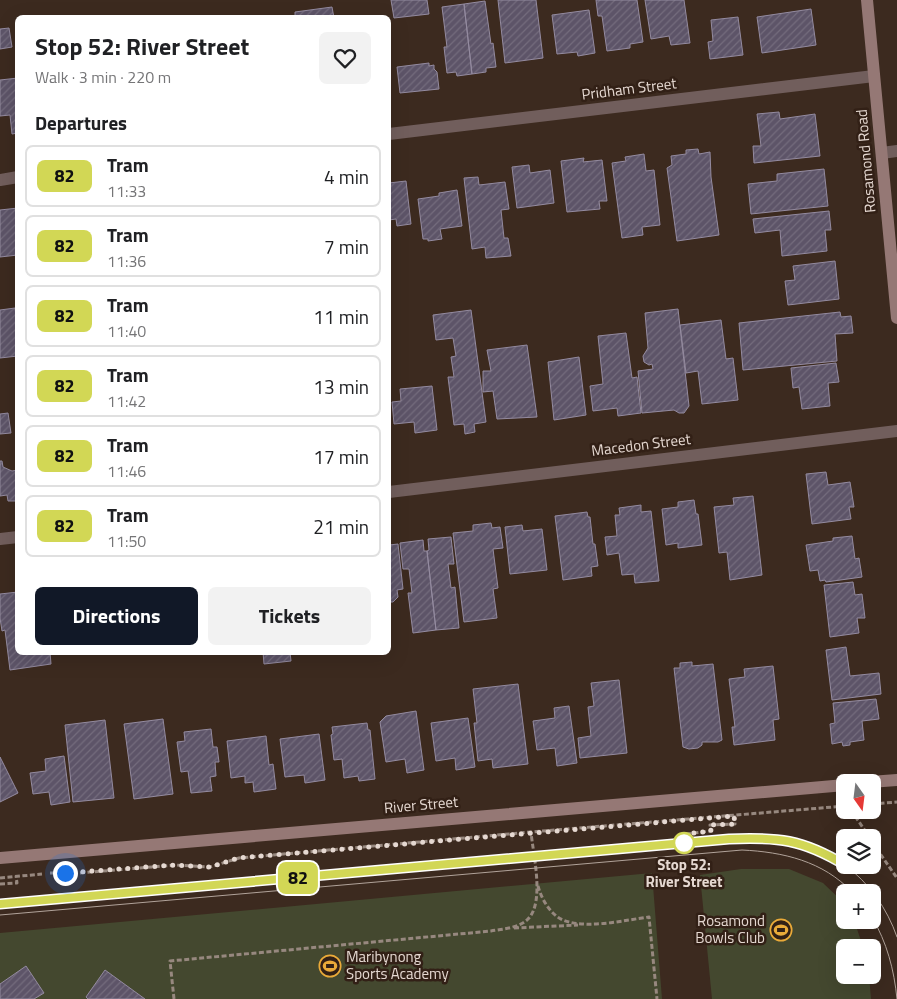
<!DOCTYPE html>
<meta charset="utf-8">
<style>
body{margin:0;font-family:"Titillium Web",sans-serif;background:#f2f2f2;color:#202124;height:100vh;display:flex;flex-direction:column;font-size:19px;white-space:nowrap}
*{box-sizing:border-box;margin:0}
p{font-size:16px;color:#757577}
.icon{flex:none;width:28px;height:28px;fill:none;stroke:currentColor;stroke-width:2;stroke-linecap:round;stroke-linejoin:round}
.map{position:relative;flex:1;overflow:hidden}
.drawer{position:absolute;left:15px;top:15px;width:376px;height:640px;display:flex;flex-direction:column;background:#fff;border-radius:8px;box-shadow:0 5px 20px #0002}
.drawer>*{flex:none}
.badge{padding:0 10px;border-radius:8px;font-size:18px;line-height:32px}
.needle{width:32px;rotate:166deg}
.tools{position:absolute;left:836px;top:774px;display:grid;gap:10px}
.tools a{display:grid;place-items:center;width:45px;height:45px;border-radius:8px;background:#fff;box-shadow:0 5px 20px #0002;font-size:25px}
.you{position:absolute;width:25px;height:25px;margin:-12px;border:4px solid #fff;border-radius:50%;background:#1a73e8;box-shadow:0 0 0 8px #1a73e833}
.map>.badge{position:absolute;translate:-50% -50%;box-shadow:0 0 0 2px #fff}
h2{padding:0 20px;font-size:19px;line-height:45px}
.round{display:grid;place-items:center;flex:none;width:52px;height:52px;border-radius:8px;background:#f2f2f2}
.summary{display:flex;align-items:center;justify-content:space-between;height:85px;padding:0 20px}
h1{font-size:24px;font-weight:700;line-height:38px}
.action{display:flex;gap:10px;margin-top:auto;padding:10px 20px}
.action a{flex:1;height:58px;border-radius:8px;background:#111827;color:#fff;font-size:20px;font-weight:700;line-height:58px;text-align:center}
.action a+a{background:#f2f2f2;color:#202124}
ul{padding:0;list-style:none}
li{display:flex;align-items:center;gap:15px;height:62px;margin:0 10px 8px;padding:0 10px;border:2px solid #e0e0e0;border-radius:8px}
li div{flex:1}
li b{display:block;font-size:19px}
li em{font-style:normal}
li .badge{min-width:55px;font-weight:700;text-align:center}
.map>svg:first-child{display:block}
.pitch{fill:#44482f}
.building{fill:url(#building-hatch);stroke:#948ba0}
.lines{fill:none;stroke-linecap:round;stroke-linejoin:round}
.path{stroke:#97887f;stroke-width:3;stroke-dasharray:5 2.5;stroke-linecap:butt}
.street{stroke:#715e5c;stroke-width:12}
.secondary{stroke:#957875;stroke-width:12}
.tram{stroke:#b1a39a;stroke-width:1}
.line-casing{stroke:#fff;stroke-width:11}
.line{stroke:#d2d755;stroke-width:8}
.walk{stroke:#e5d8d1;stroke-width:5;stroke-dasharray:0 9}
.stop-dot{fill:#fff;stroke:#d2d755;stroke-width:2.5}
.labels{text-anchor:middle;stroke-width:5;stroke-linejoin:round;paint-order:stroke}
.street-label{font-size:15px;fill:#e5d8d1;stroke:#322016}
.stop-label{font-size:15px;font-weight:bold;fill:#e5d8d1;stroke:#322016}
.poi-label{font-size:15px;fill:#e5d8d1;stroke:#322016;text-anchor:end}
</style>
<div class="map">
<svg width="897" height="999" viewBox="0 0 897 999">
<defs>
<pattern id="building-hatch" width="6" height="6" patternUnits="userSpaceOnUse" patternTransform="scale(1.25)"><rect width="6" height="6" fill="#5d5468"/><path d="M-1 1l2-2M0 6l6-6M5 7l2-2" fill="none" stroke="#746c7d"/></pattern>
</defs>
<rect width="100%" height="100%" fill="#3c2a1f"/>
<path class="pitch" d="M741,869H789L823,883L845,904V920H854L863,947L845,948V975H869L871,999H712L700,875Z
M652,873L662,999H0V933Z"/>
<path class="building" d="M391,0H427L429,14L394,18Z
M498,0H536L543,58L505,63Z
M596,0H637L643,42L630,44V48L607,51L602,16H598Z
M645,0H684L690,43L671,45L669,36L651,39Z
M485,1L491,44L493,43L496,67L486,68V72L472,74L464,4Z
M464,4L472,74L457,76L456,72L447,73L444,47H447L442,7Z
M332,7L334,18H295V12Z
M811,9L816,45L762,53L757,17Z
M589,10L595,53L578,56L577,52L557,54L552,15Z
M738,17L743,55L710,59L708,42L713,41L711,20Z
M9,28L12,47L0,49V29Z
M429,63V66L434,65V69L437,72L439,89L400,93L397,67Z
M18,78V133L12,134L10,115L0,116V80Z
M779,112L780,119L815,114L820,156L754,163L753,146H761L757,114Z
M698,149L699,154L710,152L711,177L719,235L677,241L667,168L672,165L671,156L686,154V150Z
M644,154L646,171L654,170L660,225L642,227L643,235L622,238L612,163L626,161L625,157Z
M584,158L583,162L602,160L607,201H599L600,209L567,212L561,161Z
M529,165L530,173L550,170L554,203L517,208L512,167Z
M824,169L828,206L751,214L748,184L777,181V174Z
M478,177L479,185L505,182L509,209L501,210L504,238H508L511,256L486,258L485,247L472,249L464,178Z
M406,181L411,224L397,226L396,219L389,220V183Z
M457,190L462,226L440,229L442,239L428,241V239H423L418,199L439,196V193Z
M18,208V255L0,257V210Z
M829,211L831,230H825L827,251L782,256L780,230L755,233L753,219Z
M835,261L839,299L788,305L785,281L795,280L793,266Z
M15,308L18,331V356L0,358V310Z
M678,309L689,406L684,413H679L674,410L642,413L638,371L653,369L652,364L649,365L644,362L643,356L648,348L645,313Z
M471,310L486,422L474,424L475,432L465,434L464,424L454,425L448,377H454L451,357L456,356L453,338L436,340L433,315Z
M840,312L841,317L851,316L853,333L835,334L837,361L743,370L739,323Z
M721,320L726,359L733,358L738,400L702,404L698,371L686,373L680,325Z
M626,333L632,378L637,377L641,413L618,416L617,408L593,411L590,386L603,384L598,336Z
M527,345L537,417L497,419L493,391L483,392V371H491L487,350Z
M579,357L586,415L554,420L548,362Z
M836,363L839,382L828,383L830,406L802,409L799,387L793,388L791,368Z
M432,386L437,430L415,433L414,422L394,424L392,402L401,401L400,389Z
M8,413L11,433L0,434V414Z
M0,461H2L3,467L12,471L18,470V501H8L7,495L0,496Z
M826,472L828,485L850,482L854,507H849L851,519L812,524L806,474Z
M753,496L762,575L730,580L727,552L719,553L714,507L734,505L733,498Z
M694,500L696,514H698L702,545L678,548V543L666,545L662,509L678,507V502Z
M641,505V512L651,511L659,581L635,583L634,574L622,575L619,553L607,555L605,537L617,536L615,515H620L619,508Z
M587,512L588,517H590L593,544H595L598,566L591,567L592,576L563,580L555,516Z
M491,523L492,528L500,527L503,548L493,549L498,588L493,589L497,618L464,622L453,533L473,531V525Z
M522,525L523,531L542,529L547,570L510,574L505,527Z
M852,536L855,559L859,558L862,577L826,582L825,580L820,581L818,570L810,571L806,545L833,541V538Z
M451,537L454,564H448L451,588L455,587L459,628L436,630L427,551L429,550L428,539Z
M423,540L424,551H427L436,630L413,633L408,593H412L409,569H403L400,543Z
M398,544L403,589L397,590L398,597L393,602H389V545Z
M853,582L855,595L862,594L865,618H857L859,633L830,637L824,585Z
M18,592V652H50L51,664L10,670L5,630L2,631L0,618V594Z
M846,647L850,676L879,673L881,694L832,700L826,650Z
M263,652H290L291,661L264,664Z
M692,662V666L713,664L722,740L718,742H702V745L698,748L689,749L683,747L674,668H680V663Z
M773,666L779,719L773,720L775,740L734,745L732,727H735L729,679L745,677L744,669Z
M619,680L627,753L580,758L578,738L591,736L588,707L594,706L591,683Z
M518,684L528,764L493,768L492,759L478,761L474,723H477L473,689Z
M876,699L879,719L862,721L864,740L850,742V745L843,746L842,742L832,744L830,724L835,723L833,703Z
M569,706L577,763L557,766L555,748L537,750L533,721L555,718L554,708Z
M416,711L424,770L407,773L405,759L386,762L380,722L386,716Z
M468,718L475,767L456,770L455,758L436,761L431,723Z
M163,719L173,794L134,799L124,724Z
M105,720L114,798L73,802L65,725Z
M367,723L368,730H370L375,779L359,781L358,776L344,778L342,759L334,760L331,735L333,734L332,727Z
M211,729L213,747H217L219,762H215L216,776L210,777L212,791L191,793L188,771L181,772L177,742L185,741L184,732Z
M319,734L325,780L305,783L304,775L285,777L280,739Z
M266,736L269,765L273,764L276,789L254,792L253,782L245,783V776L231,778L227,741Z
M64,756L70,802L51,805L49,792L33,794L30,773L46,771L45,759Z
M0,757L18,793L0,802Z
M26,966L44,993L34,999H0V984Z
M105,970L145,999H88L86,997Z"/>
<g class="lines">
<path class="path" d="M872,804L897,802
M851,810L870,838
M686,834L711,831L710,825L735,824L734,815
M872,842L897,878
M50,873H79L175,865L210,867L239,858L531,832L845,806
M0,878L42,874
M0,884L17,883L16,876
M538,886C542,901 553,919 569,922C592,928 626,920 649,917L657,999
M514,928L578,925
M174,999L170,961L491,931C503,929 519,928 528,919C545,902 533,854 531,832"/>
<path class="street" d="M389,134L874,76
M882,153L897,151
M0,180L18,177
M389,492L897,431
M0,539L18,537"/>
<path class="secondary" d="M867,0L897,318
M870,782L897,780
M0,858L845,785"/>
<path class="tram" d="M845,865C869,883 887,908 897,937
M0,904L729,839C778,837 803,839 845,865
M0,915L742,850C783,852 823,861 852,892
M872,917C887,943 894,969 897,999"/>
</g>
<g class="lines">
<g class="line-casing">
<path id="line" d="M0,904L729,839C778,837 802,839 845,865"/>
</g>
<use href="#line" class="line"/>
<path class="walk" d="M65,873L175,865L210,867L238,858L734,816L735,824L710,825L711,831L686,834L684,843"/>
</g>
<defs>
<g id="stadium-ring" transform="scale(1.125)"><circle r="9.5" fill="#322016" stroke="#eaaa39" stroke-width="1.5"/><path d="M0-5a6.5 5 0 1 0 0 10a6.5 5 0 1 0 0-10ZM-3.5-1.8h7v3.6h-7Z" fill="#eaaa39"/></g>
</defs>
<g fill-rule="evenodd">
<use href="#stadium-ring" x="781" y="930"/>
<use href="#stadium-ring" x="330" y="966"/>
</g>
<circle class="stop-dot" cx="684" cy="843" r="10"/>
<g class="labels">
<g class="street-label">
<text transform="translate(629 89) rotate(-7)" y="5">Pridham Street</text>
<text transform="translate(866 161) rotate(-95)" y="5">Rosamond Road</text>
<text transform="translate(641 445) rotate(-7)" y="5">Macedon Street</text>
<text transform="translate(421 805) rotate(-5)" y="5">River Street</text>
</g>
<g class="stop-label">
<text x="684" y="870">Stop 52:<tspan x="684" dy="17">River Street</tspan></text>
</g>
<g class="poi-label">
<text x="765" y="926">Rosamond<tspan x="765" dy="17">Bowls Club</tspan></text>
<text x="346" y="962" text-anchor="start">Maribynong<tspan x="346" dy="17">Sports Academy</tspan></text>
</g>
</g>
</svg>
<div class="tools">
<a><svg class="needle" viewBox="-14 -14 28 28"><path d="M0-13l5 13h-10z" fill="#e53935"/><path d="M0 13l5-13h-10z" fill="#757577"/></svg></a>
<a><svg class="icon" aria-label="layers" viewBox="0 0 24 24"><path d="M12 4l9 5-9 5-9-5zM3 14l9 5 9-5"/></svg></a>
<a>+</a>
<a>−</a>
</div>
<div class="you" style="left:65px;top:873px"></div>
<b class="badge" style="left:298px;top:878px;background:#d2d755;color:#111">82</b>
<section class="drawer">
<div class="summary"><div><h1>Stop 52: River Street</h1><p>Walk · 3 min · 220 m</p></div><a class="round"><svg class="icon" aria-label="heart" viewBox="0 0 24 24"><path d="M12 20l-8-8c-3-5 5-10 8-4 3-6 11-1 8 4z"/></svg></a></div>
<h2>Departures</h2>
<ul>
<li><span class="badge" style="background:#d2d755;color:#111">82</span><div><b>Tram</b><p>11:33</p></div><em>4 min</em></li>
<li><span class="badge" style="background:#d2d755;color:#111">82</span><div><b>Tram</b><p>11:36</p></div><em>7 min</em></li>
<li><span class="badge" style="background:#d2d755;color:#111">82</span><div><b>Tram</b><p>11:40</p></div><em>11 min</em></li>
<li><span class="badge" style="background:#d2d755;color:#111">82</span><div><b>Tram</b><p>11:42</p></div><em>13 min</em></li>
<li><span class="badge" style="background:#d2d755;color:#111">82</span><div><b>Tram</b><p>11:46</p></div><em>17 min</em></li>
<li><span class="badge" style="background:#d2d755;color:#111">82</span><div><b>Tram</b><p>11:50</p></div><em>21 min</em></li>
</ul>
<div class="action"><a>Directions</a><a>Tickets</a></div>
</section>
</div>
